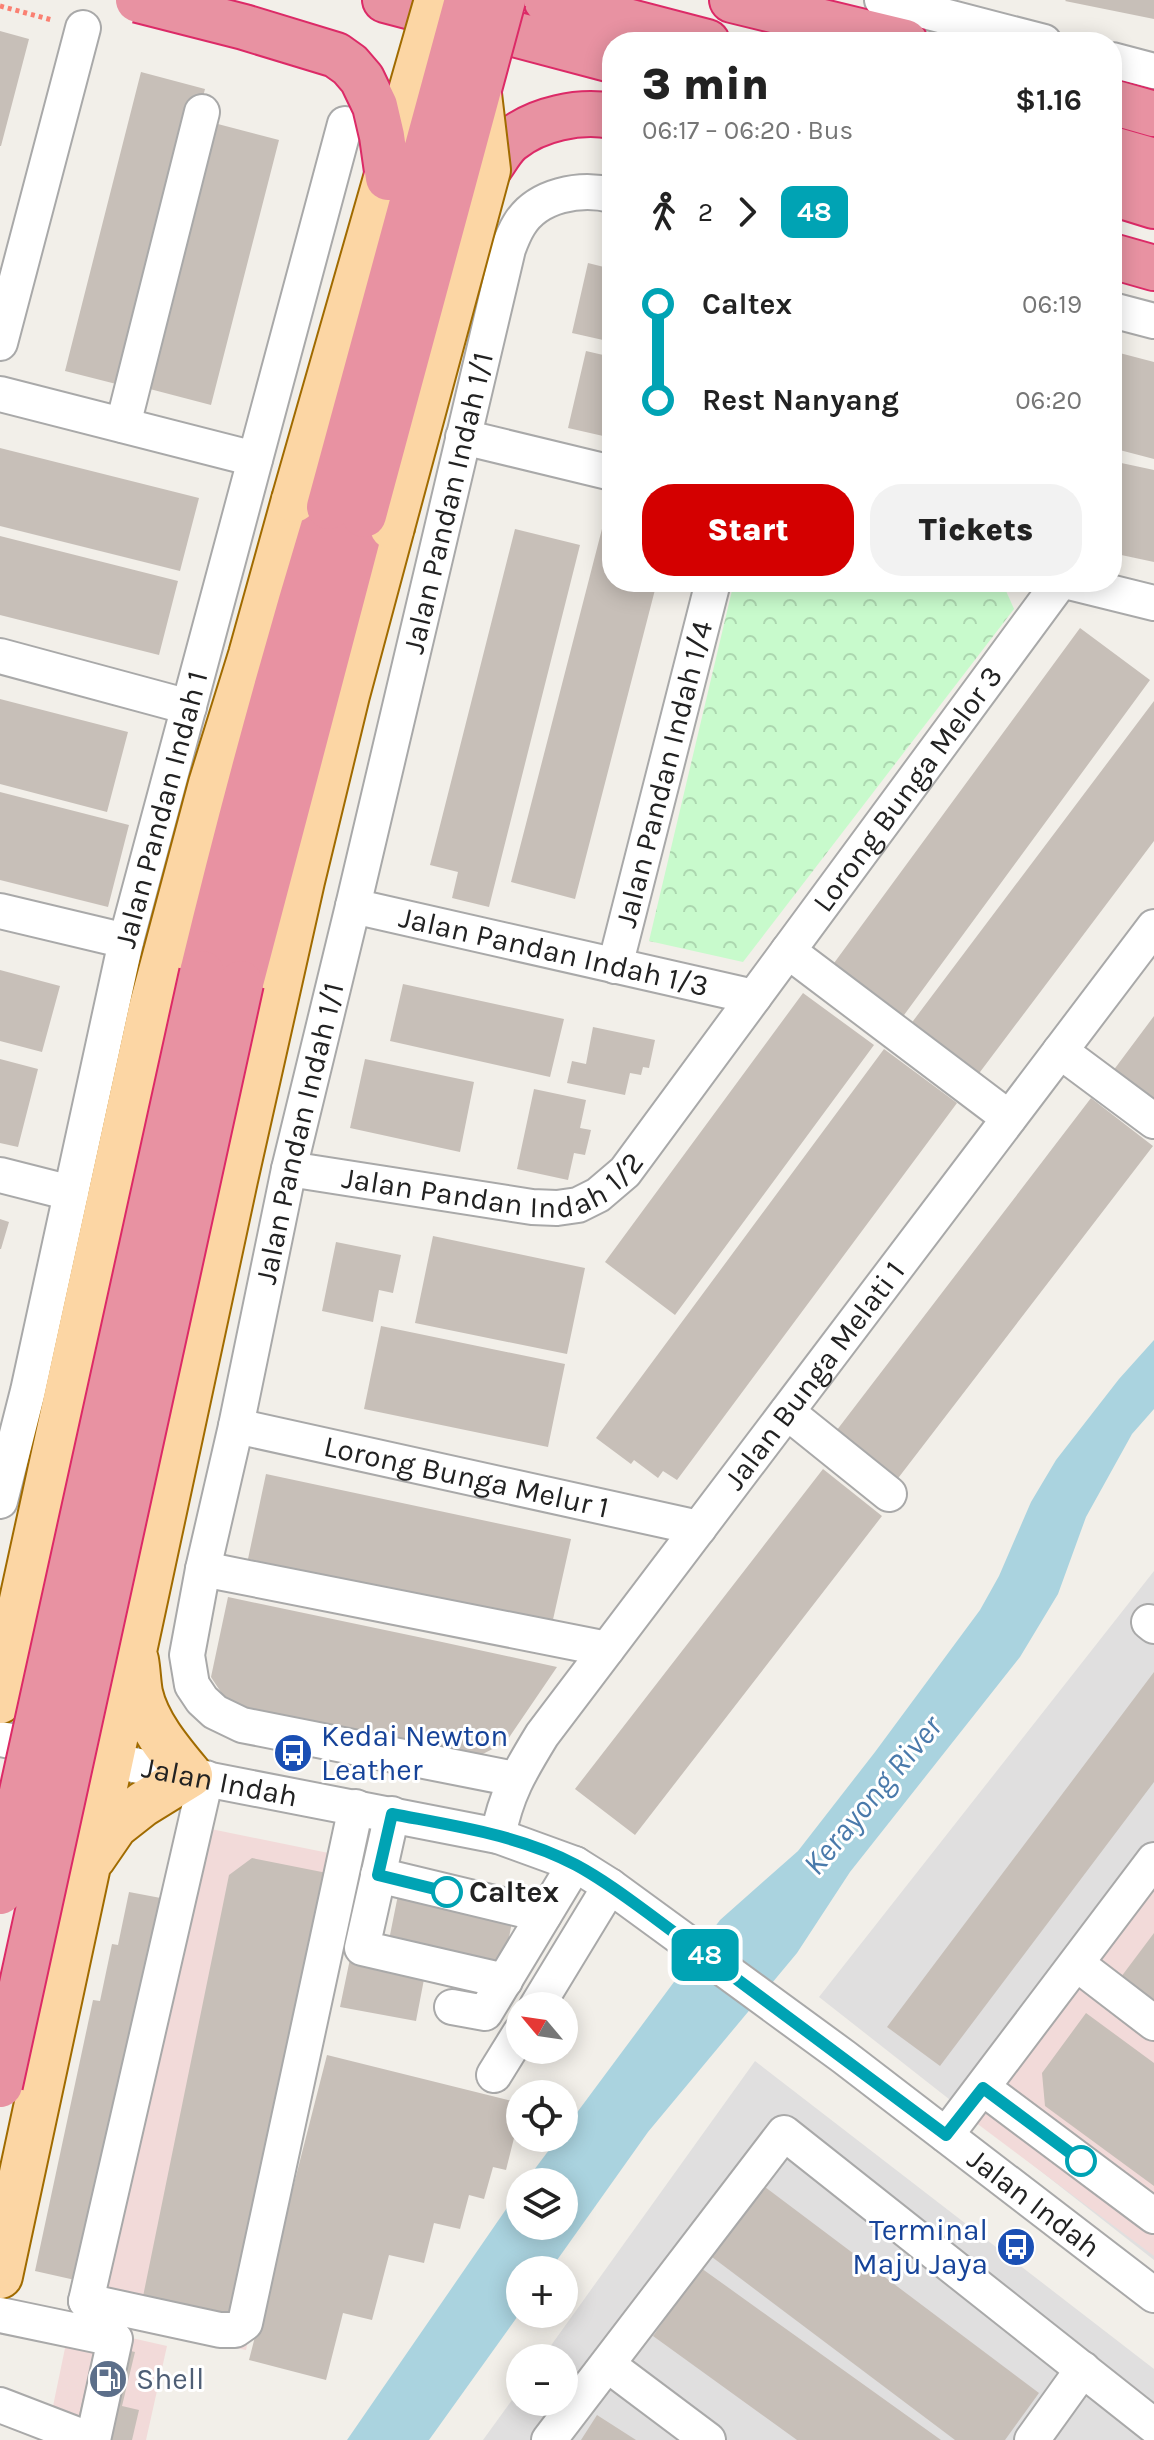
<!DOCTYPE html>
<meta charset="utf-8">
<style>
body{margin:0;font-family:Karla,sans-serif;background:#f2f2f2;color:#222;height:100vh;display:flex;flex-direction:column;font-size:30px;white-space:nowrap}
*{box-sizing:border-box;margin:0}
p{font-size:26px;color:#767676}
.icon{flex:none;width:44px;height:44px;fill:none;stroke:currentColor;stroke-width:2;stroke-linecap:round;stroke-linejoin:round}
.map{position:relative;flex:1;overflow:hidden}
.panel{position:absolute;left:602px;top:32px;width:520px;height:560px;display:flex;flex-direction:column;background:#fff;border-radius:32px;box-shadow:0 4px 20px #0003}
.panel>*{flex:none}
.badge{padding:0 16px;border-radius:12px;font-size:28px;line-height:52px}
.needle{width:52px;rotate:299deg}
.controls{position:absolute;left:506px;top:1992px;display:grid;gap:16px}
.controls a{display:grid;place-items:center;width:72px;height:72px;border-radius:50%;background:#fff;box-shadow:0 4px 20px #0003;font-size:40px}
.map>.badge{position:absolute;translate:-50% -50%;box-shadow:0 0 0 4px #fff}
.legs{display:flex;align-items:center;gap:12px;height:88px;padding:0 40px;font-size:26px}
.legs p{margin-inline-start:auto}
.overview{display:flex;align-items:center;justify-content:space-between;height:136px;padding:0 40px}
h1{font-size:44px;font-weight:800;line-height:60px}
.action{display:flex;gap:16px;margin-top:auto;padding:16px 40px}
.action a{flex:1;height:92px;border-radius:32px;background:#d40000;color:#fff;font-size:32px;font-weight:800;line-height:92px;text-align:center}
.action a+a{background:#f2f2f2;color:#222}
ul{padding:0 40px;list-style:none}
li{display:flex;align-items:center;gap:28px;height:96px;font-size:30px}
li i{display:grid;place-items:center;width:12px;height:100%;margin:0 10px;background:currentColor}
li i::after{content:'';width:20px;height:20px;margin:-10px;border:6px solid;border-radius:50%;background:#fff}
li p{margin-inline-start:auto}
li:first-child i{background:linear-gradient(#0000 50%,currentColor 0)}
li:last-child i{background:linear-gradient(currentColor 50%,#0000 0)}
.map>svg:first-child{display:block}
.residential{fill:#e0dfdf}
.commercial{fill:#f2dad9}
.park{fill:url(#park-crowns)}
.water{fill:#aad3df}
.building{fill:#c7bfb8}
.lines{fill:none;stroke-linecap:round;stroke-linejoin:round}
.minor-casing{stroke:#a9a9a9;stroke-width:38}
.major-casing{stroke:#a06b00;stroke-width:48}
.highway-casing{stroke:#dc2a67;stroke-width:48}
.path{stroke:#fa8072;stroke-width:5;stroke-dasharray:4 4;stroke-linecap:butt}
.minor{stroke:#fff;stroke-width:34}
.major{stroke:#fcd6a4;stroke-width:44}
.highway{stroke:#e892a2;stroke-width:44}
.major-bridge-casing{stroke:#a06b00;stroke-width:48;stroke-linecap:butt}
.highway-bridge-casing{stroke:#dc2a67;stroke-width:48;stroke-linecap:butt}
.major-bridge{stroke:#fcd6a4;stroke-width:44}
.highway-bridge{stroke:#e892a2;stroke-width:44}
.line-1-casing{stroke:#fff;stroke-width:18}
.line-1{stroke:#00a3b4;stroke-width:12}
.stop-1-dot{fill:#fff;stroke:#00a3b4;stroke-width:4}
.labels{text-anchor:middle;stroke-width:6;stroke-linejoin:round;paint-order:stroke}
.street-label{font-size:30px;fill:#222;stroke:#fff}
.transit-label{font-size:30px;fill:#164399;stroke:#fff;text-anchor:start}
.stop-label{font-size:30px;font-weight:bold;fill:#222;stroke:#fff;text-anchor:start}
.service-label{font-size:30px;fill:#4e5e75;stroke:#fff;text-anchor:start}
.water-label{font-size:32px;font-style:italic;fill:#4a7aab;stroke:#fff}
</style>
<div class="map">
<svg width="1154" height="2440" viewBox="0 0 1154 2440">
<defs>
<pattern id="park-crowns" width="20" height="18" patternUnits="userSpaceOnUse" patternTransform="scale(2)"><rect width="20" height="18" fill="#c8facc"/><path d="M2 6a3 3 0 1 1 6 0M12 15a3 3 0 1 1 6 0" fill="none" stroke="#acd6af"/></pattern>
</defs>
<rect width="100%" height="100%" fill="#f2efe9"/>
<path class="residential" d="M1154,1571V2260L819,1997Z
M755,2061L1154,2369V2440H483L520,2389V2402H564V2358H542Z"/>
<path class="commercial" d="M206,1828L353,1858L246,2350L93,2318Z
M1154,1858V2256L959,2110Z
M70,2324L167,2346L146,2440H46Z"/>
<path class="park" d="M734,582H992L1003,584L1014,609L743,962L649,941Z"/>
<path class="water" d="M1154,1340V1409L1132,1434L1086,1517L1058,1594L1020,1657L850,1872L797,1953L648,2132L550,2270H520V2313L429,2440H347L520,2189V2226H564V2182H525L558,2138H564V2130L720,1920L798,1851L875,1752L980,1610L999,1576L1031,1502L1056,1460L1119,1379Z"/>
<path class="building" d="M1066,0H1154V19L1065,1Z
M0,31L29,39L1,146H0Z
M141,72L205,89L128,387L65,371Z
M214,123L279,140L211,405L146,388Z
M588,263L612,269V342L572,333Z
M586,351L612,357V438L568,428Z
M1112,351L1154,362V459L1112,448Z
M0,448L199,498L180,571L0,526Z
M1112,461L1154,470V562L1112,553Z
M603,525L612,528V582H657L575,899L511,882Z
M515,529L580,545L489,907L452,898L458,872L430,865Z
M0,536L178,581L159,655L0,615Z
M1080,628L1150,680L896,1026L826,974Z
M0,699L128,732L107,812L0,784Z
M1154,701V841L971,1084L904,1033Z
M0,792L129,825L108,907L0,880Z
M0,970L60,986L42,1052L0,1041Z
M403,984L564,1019L550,1077L390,1041Z
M803,993L874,1045L675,1315L605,1262Z
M1154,1016V1115L1107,1079Z
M593,1027L655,1040L649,1068L643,1067L641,1075L630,1073L625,1095L567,1083L572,1061L586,1064Z
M884,1049L957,1103L677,1480L663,1471L658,1478L634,1460L631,1464L596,1438Z
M0,1059L38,1069L18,1147L0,1143Z
M365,1059L474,1082L460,1152L350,1128Z
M534,1089L586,1100L580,1128L591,1130L585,1155L574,1153L568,1180L517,1169Z
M1091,1098L1153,1146L889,1490L827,1443Z
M0,1219L9,1222L1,1249H0Z
M433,1236L585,1268L567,1354L415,1323Z
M336,1242L401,1255L393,1293L379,1290L373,1322L322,1311Z
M381,1326L565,1364L548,1447L364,1409Z
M823,1469L882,1516L635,1835L575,1789Z
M266,1474L571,1539L552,1624L248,1559Z
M228,1597L442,1642L557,1667L506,1742L475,1758L230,1706L211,1677Z
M1154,1672V1782L940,2066L887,2027Z
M252,1858L332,1874L236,2340L138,2321L229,1875Z
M129,1892L166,1899L84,2282L35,2271L93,2000L100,2001L112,1944L118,1945Z
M398,1895L513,1917L504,1963L430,1948L416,2021L340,2007L350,1959L384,1965Z
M1154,1933V2033L1106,1997Z
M1086,2013L1154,2063V2186L1045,2106L1042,2073Z
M327,2055L520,2103V2114L506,2170L493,2167L484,2199L469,2195L460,2229L434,2223L424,2263L389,2255L372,2320L343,2313L326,2380L249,2360Z
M765,2187L1039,2393L1005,2440H955L712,2257Z
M701,2268L941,2440H797L653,2336Z
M96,2343L135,2352L122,2406L139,2410L132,2440H73Z
M597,2415L636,2440H581Z"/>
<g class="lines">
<g class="minor-casing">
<g id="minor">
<path d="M882,0L1044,42"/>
<path d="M1112,60L1154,71"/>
<path d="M1112,310L1154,321"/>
<path d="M0,343L83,28"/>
<path d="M0,394L255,459"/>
<path d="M123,425L202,112"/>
<path d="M463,437L612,473"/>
<path d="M1069,582L1154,603"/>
<path d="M0,656L189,707"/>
<path id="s1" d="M353,906L754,997"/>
<path d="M0,911L126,941"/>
<path d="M788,951L1009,1118"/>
<path id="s2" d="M615,966L713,582"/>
<path d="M1060,1051L1154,1121"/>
<path id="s3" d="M289,1169L532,1207L557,1208L578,1205L598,1195L625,1172L1060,582"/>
<path d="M0,1175L71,1193"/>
<path d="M787,1412L889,1494"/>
<path id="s4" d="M236,1426L699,1528"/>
<path id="s5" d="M0,1501L28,1391L126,941L345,124"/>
<path d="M203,1569L607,1649"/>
<path d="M1149,1622L1154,1626"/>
<path id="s6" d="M0,1739L498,1836L575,1864L610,1886L844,2057L1154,2295"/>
<path id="s7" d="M515,1779L242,1725L215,1712L202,1700L192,1685L187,1655L203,1569L236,1426L289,1169L353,906L508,249C511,241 514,233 519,225C537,195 580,187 612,195"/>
<path d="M392,1814L362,1948L505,1981"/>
<path id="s8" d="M498,1836C506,1794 520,1771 542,1735L1154,927"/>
<path d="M378,1875L544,1915"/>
<path d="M1077,1964L1154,2023"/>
<path d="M537,2006L610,1886"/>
<path d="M452,2007L485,2013L575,1864"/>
<path d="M494,2075L520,2033"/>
<path d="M983,2088L1154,2216"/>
<path d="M946,2135L1154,1860"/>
<path d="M86,2301L220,2330H235L245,2323L356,1807"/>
<path d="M86,2301L206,1778"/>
<path d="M0,2315L115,2339L93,2440"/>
<path d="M608,2365L708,2440"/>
<path d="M0,2405L91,2440"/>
<path d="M549,2440L784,2133L1154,2426"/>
<path d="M1032,2440L1083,2369"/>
</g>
</g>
<g class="major-casing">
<path id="major" d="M0,1701L151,1009L211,784L251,655L294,500
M93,1858L115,1826L143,1804L190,1775C170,1751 147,1724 140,1693C138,1682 138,1671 136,1660
M0,2276L235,1180L302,881L347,695L392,527"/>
</g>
<g class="highway-casing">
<path id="highway" d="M385,0L612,60
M546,0L707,42
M732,0L905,42
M1112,102L1154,114
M1112,149L1154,161
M488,170C495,161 502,147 511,140C537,119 579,110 612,116
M1112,193L1154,206
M1112,256L1154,268
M202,973C240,816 282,661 329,507
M241,983L364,515"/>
</g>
<path class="path" d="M0,6L52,20"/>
<use href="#minor" class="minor"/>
<use href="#major" class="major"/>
<use href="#highway" class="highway"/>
<g class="major-bridge-casing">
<path id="major-bridge" d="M294,500L437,0
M392,527L488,170L479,94"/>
</g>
<g class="highway-bridge-casing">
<path id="highway-bridge" d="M138,0L244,27L336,55L350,65L362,79L375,106L382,136L388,178
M329,507L467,0
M364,515L503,0
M0,1892L202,973
M0,2085L241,983"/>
</g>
<use href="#major-bridge" class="major-bridge"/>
<use href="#highway-bridge" class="highway-bridge"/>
</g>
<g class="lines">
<g class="line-1-casing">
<path id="line-1" d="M447,1892L378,1875L392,1814C454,1826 520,1835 576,1865C602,1879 625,1896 648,1913L946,2135L983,2088L1081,2161"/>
</g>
<use href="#line-1" class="line-1"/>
</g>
<defs>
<g id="bus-disc" transform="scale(2)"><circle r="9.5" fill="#1a4fb4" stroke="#fff"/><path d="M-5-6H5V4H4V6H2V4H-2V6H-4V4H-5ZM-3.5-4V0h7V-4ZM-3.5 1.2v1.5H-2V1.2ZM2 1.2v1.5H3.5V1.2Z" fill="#fff"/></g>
<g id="fuel-disc" transform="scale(2)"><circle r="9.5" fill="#5c6f8a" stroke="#fff"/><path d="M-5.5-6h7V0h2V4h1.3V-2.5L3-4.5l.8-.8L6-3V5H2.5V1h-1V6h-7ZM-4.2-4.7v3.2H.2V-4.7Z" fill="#fff"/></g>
</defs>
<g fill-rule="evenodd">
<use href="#bus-disc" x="293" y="1753"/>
<use href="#bus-disc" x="1016" y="2247"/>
<use href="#fuel-disc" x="108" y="2379"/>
</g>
<g class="stop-1-dot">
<circle cx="447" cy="1892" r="14"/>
<circle cx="1081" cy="2161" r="14"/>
</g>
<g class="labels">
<g class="street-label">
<text dy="10" stroke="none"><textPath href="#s7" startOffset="1556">Jalan Pandan Indah 1/1</textPath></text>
<text dy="10" stroke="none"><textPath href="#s2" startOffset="198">Jalan Pandan Indah 1/4</textPath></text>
<text dy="10" stroke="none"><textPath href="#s3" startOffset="826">Lorong Bunga Melor 3</textPath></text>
<text dy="10" stroke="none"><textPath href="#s5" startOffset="710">Jalan Pandan Indah 1</textPath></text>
<text dy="10" stroke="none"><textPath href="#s1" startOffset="206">Jalan Pandan Indah 1/3</textPath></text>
<text dy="10" stroke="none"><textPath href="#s7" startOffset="908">Jalan Pandan Indah 1/1</textPath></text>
<text dy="10" stroke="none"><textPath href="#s3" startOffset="212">Jalan Pandan Indah 1/2</textPath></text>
<text dy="10" stroke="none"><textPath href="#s8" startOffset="562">Jalan Bunga Melati 1</textPath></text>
<text dy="10" stroke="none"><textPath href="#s4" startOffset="236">Lorong Bunga Melur 1</textPath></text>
<text dy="10" stroke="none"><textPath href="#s6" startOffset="224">Jalan Indah</textPath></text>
<text dy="10" stroke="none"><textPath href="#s6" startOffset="1160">Jalan Indah</textPath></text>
</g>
<g class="transit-label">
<text x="321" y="1746">Kedai Newton<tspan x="321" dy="34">Leather</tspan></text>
<text x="988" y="2240" text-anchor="end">Terminal<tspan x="988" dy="34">Maju Jaya</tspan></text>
</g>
<g class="stop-label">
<text x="469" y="1902">Caltex</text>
</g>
<g class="service-label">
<text x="136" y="2389">Shell</text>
</g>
<g class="water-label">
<text transform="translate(872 1795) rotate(-50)" y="11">Kerayong River</text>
</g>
</g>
</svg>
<div class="controls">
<a><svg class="needle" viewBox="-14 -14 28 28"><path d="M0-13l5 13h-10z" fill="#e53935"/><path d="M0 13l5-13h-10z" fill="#767676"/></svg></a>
<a><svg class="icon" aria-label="locate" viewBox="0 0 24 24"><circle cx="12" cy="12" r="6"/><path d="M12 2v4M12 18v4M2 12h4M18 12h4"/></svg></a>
<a><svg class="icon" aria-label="layers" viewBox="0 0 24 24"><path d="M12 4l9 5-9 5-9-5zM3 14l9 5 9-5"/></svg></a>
<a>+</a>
<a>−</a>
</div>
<b class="badge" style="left:705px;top:1955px;background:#00a3b4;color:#fff">48</b>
<section class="panel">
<div class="overview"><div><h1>3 min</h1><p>06:17 – 06:20 · Bus</p></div><b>$1.16</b></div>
<div class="legs"><svg class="icon" aria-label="walk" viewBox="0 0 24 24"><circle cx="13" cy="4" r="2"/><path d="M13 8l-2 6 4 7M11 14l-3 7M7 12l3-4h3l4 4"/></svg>2<svg class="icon" aria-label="forward" viewBox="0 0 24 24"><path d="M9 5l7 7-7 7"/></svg><b class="badge" style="background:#00a3b4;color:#fff">48</b></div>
<ul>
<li><i style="color:#00a3b4"></i><b>Caltex</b><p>06:19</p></li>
<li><i style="color:#00a3b4"></i><b>Rest Nanyang</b><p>06:20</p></li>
</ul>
<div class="action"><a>Start</a><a>Tickets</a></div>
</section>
</div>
